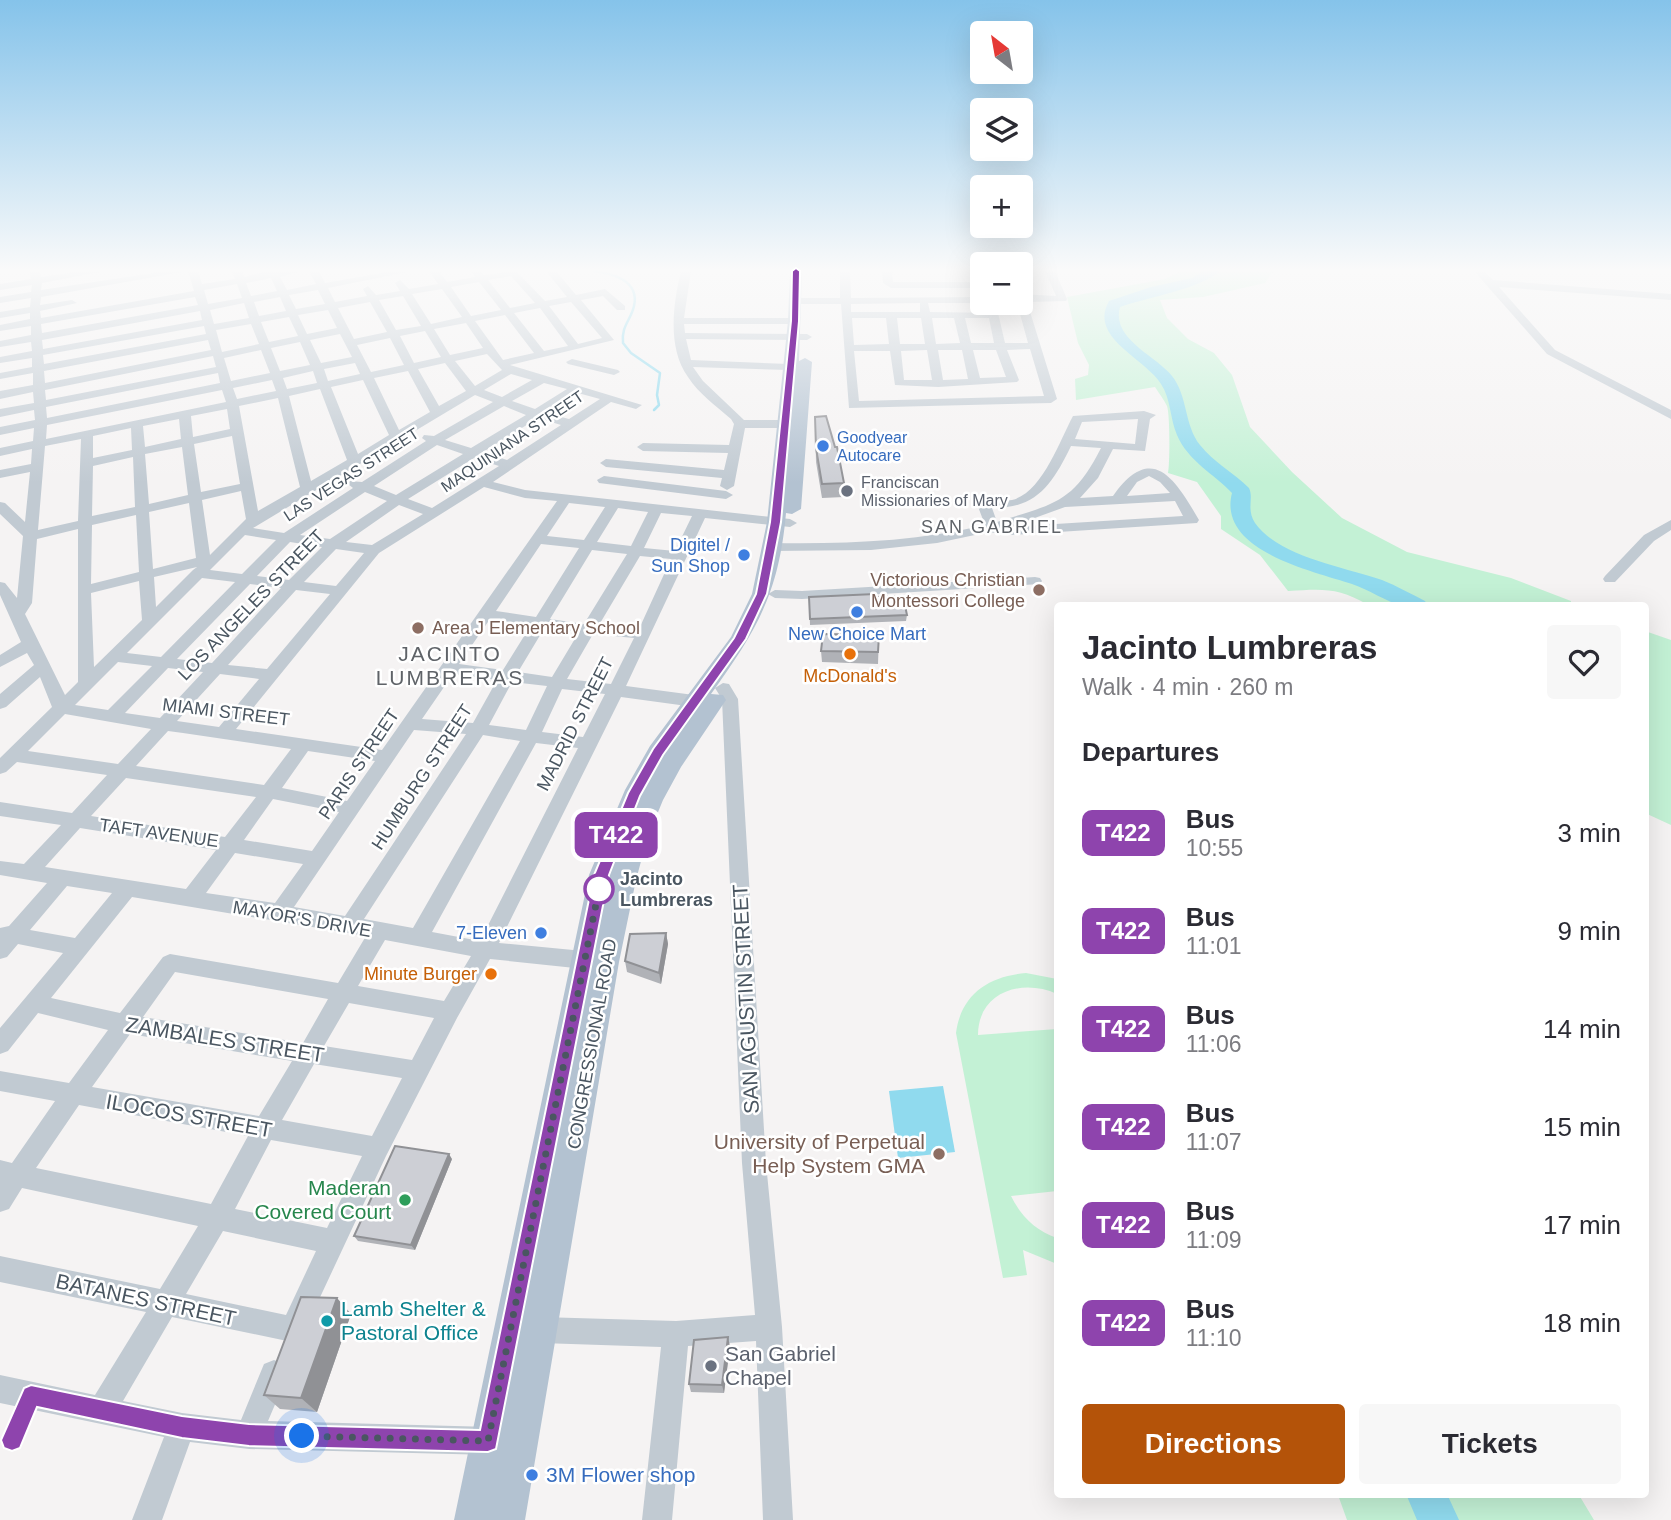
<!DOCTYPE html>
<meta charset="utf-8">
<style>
body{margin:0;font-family:Helvetica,sans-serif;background:#f7f7f7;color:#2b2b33;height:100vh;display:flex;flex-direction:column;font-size:26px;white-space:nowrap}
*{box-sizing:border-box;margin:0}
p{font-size:23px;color:#7c7c81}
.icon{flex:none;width:38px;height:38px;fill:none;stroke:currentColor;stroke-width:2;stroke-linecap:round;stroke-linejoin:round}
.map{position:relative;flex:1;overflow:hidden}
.drawer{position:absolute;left:1054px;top:602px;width:595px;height:896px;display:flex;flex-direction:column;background:#fff;border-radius:7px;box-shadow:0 7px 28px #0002}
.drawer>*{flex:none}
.badge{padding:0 14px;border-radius:10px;font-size:24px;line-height:46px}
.needle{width:46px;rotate:329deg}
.controls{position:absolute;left:970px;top:21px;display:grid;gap:14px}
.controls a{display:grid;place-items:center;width:63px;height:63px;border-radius:7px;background:#fff;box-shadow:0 7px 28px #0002;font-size:35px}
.you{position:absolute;width:35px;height:35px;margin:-18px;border:5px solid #fff;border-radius:50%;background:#1a73e8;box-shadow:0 0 0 10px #1a73e833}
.map>.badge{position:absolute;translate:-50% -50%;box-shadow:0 0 0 4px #fff}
h2{padding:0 28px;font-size:26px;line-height:63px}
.round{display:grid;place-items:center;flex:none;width:74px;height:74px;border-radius:7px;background:#f7f7f7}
.headline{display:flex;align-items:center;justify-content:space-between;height:119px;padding:0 28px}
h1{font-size:33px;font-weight:600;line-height:52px}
.action{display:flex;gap:14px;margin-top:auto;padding:14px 28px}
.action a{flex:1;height:80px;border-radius:7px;background:#b45309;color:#fff;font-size:28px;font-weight:600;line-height:80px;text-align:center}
.action a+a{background:#f7f7f7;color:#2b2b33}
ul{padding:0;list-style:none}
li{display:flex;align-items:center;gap:21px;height:98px;padding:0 28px}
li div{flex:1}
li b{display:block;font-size:26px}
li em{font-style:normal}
li .badge{min-width:77px;font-weight:700;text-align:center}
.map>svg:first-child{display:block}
.green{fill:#c3f1d5}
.water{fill:#90daee}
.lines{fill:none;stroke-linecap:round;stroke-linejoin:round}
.stream{stroke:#90daee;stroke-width:2.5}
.river{fill:#90daee;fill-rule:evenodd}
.minor{fill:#c1cad2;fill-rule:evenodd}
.major{fill:#b3c2d1;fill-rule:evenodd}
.wall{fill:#b0b2b7}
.shaded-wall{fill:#909195}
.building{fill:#cdcfd5;stroke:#909195;stroke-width:2}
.line{fill:#8e44ad;stroke:#fff;stroke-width:2}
.walk{stroke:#4a5661;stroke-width:7;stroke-dasharray:0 12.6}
.shop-dot{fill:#3f7fe0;stroke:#fff;stroke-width:2.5}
.worship-dot{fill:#6b7280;stroke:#fff;stroke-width:2.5}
.education-dot{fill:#8d6e63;stroke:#fff;stroke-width:2.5}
.food-dot{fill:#e8710a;stroke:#fff;stroke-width:2.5}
.stop-dot{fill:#fff;stroke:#8e44ad;stroke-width:3.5}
.leisure-dot{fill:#2e9e5b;stroke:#fff;stroke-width:2.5}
.culture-dot{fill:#0f9aa8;stroke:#fff;stroke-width:2.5}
.labels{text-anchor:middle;stroke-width:5;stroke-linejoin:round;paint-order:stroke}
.far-shop-label{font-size:16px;fill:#366cbe;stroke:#fff;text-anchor:start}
.far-street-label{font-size:16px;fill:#4a5661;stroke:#fff}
.far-worship-label{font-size:16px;fill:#5b616d;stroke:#fff;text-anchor:start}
.far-quarter-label{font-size:18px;letter-spacing:2px;fill:#5f6368;stroke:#fff}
.shop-label{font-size:18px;fill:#366cbe;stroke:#fff;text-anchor:end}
.education-label{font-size:18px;fill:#785e54;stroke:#fff;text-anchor:end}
.street-label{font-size:18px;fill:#4a5661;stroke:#fff}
.food-label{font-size:18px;fill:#c56008;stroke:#fff}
.stop-label{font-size:18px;font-weight:bold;fill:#4a5661;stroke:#fff;text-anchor:start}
.quarter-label{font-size:21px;letter-spacing:2px;fill:#5f6368;stroke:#fff}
.near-street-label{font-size:21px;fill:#4a5661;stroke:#fff}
.near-education-label{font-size:21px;fill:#785e54;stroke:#fff;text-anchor:end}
.near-leisure-label{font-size:21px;fill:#27864d;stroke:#fff;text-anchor:end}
.near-culture-label{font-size:21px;fill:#0d838f;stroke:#fff;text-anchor:start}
.near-worship-label{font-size:21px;fill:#5b616d;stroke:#fff;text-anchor:start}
.near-shop-label{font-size:21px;fill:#366cbe;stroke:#fff;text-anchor:start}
</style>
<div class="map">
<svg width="1671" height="1520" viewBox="0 0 1671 1520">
<rect width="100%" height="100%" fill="#f5f3f3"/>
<path class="green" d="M1181,271H1273L1265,283L1203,297L1160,300L1167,318L1188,339L1214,353L1232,375L1250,427L1292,472L1342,518L1407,552L1511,578L1571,601V605H1368C1338,587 1322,589 1288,591L1260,555L1221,529V516L1197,482L1168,473C1170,463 1170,414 1167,406C1164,400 1159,393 1155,387L1076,400L1075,379L1088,375L1089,365L1078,343L1067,297L1165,279Z
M1645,631L1671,640V825L1645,813Z
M1026,973L1057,979V994C1022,978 978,992 978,1035L1057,1029V1191L1011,1196C1021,1216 1036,1231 1057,1238V1264L1023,1250L1027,1275L1003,1278L956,1033C961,994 989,976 1026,973Z
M1338,1495H1579L1594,1520H1347Z"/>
<path class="water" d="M943,1086L955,1152L898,1158L889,1091Z"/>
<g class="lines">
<path class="stream" d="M593,271C611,273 640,280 634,306C631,320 621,326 623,343L631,353L660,373L657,395L659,405L654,410"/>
<path class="river" d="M1203,271H1219C1204,288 1145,298 1120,307C1111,339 1155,355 1172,376C1188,396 1184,425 1200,445C1213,462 1234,473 1249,488C1254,498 1246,509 1255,523C1279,557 1344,567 1382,580C1397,586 1411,594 1425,601L1428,606C1420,606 1409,607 1401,606C1388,602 1367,589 1352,584C1313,571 1217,551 1232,493C1214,474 1188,461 1177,435C1170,419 1171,399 1161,384C1145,358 1088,338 1109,301L1151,287L1192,278Z
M1406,1494H1447L1459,1520H1417Z"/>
<path class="minor" d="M29,271H39L41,277L83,271H104L42,283L41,290L167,271H188L41,297L40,305L72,300L77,303L40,311L41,318L194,291L188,271H198L202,284L235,279L232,271H242L244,277L268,271H300L280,277L287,290L316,284L309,271H319L325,283L393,271H412L328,288L335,302L367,296L363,289L368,286L376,295L400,291L395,283L400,280L409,289L438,284L429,271H439L447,282L475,277L471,271H481L484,275L516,271L545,301L567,297L546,271H556L576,295L605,289L625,306V310H617L603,296L581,300L614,340L510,365L642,405L636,409L611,402L493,482L525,490L790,519L797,523L790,527L705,518L626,686L709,697L717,703L709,709L621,697L499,943L594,952L601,955L604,961L601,967L594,970L490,959L457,1018L386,1156L301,1338L292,1342L172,1317L123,1401L182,1413L241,1420L264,1364L274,1360L284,1364L288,1374L268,1421L492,1427L502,1431L506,1441L502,1451L492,1455L249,1449L190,1442L162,1520H132L164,1437L0,1403V1375L95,1395L146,1312L0,1282V1256L160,1289L198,1226L22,1188L9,1209L0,1212V1160L12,1163L55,1101L0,1091V1071L69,1083L108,1030L38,1013L8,1051L0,1054V1028L63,953L18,944L7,957L0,959V928L9,926L47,883L0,875V861L24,864L61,825L0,816V802L72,813L107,775L17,762L6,772L0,774V758L52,707L40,677L6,707L0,709V694L34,665L27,653L0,667V655L21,642L0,595V582L5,583L17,598L23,536L0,514V502L5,503L25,522L30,472L0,478V470L31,464L32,449L0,456V448L33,441L34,428L0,435V427L35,420L34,410L0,417V409L34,403L33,392L0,399V391L33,385V373L0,379V373L32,367V358L0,363V357L32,351L31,342L0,347V341L31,335V326L0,331V325L30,319V313L0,318V312L30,307L31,298L0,303V297L31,292L32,285L0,290V284L31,279ZM511,276L535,303L510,308L488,280ZM271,278L277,291L251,296L246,283ZM479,282L501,310L471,316L451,287ZM237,284L242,298L208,304L204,290ZM442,289L462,317L431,324L412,294ZM318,290L325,304L296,309L289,295ZM403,296L421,326L396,330L379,300ZM195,297L198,305L42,333L41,324ZM280,297L286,311L259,316L254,302ZM370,302L387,332L354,339L338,308ZM571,302L602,338L578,344L549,306ZM244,303L249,318L214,324L210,310ZM540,308L568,346L544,351L514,313ZM328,310L337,328L307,334L298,315ZM200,311L202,320L43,349L42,340ZM505,315L534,353L503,360L475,321ZM289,317L298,336L269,342L261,322ZM466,323L483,348L450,355L434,329ZM251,324L259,344L222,352L216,330ZM204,326L206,334L44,364L43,355ZM425,331L441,357L414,363L400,336ZM340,334L352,357L321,363L310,340ZM390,338L404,365L371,372L357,345ZM208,340L211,350L45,383L44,371ZM300,342L310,365L280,371L271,348ZM261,350L270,373L231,381L224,358ZM487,354L502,370L475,386L455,361ZM213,356L216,367L46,400L45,390ZM355,363L360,374L328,381L324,369ZM445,363L466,391L439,406L418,369ZM313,371L317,383L287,389L283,378ZM408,371L430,412L399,430L374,378ZM218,373L220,383L47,418L46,407ZM511,374L532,380L502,397L484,390ZM272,380L276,391L237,399L233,388ZM363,380L389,435L358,454L331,387ZM544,383L567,389L535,409L512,401ZM320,389L347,460L311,481L289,396ZM222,390L226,402L46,439L47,425ZM578,393L600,399L569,419L546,413ZM475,395L493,402L434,436L424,435L422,438L426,441L362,482L350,481L348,484L353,488L284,533L253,528ZM278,398L300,487L258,511L239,406ZM504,406L526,415L471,448L445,440ZM227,409L230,429L193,437L191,416ZM538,418L561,425L507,460L483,452ZM179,419L181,439L145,447L143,426ZM131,428L132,450L93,458V436ZM232,436L240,484L201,492L194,444ZM81,439L78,521L38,530L45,446ZM437,445L463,454L396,495L374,486ZM182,447L188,495L149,504L145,454ZM133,457L135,507L92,516L93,466ZM474,458L499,466L432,508L408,499ZM484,487L525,498L557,501L382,750L236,729L379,553ZM241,491L246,519L210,555L202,500ZM365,492L387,501L330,539L300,535ZM189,503L196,558L153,569L149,512ZM569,503L605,507L584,540L547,536ZM399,505L423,514L372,545L346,542ZM618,508L648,512L631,546L597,542ZM661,513L692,516L675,551L644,548ZM136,515L139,572L91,584L92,525ZM78,529V682L65,695L25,614L32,603L37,539ZM245,535L276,540L242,574L210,570ZM290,542L322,547L289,580L257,576ZM541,544L579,548L536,617L496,611ZM336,549L364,553L336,586L304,582ZM592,550L627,554L584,624L550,619ZM640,556L671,559L639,629L599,625ZM197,567L193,570L156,607L154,577ZM202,578L235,582L161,657L127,653ZM139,581L142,620L94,667L91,593ZM250,584L281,588L212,663L177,659ZM296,590L330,594L267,669L228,665ZM490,619L531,625L503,670L459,664ZM545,627L579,632L552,677L518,672ZM593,634L634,638L611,684L567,679ZM118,662L152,666L108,710L75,705ZM168,668L203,672L160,718L125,713ZM220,674L259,679L219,727L177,721ZM453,674L497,680L473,723L422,719ZM512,682L547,686L526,730L489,725ZM562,689L605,694L583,737L542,732ZM65,714L151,729L118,764L28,751ZM414,730L466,734L345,916L294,907ZM168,731L183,733L291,749L264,785L136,766ZM483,735L520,741L413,928L364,919ZM536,743L578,748L480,941L432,932ZM308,751L375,761L347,801L282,788ZM126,778L256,797L225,837L91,816ZM273,799L339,812L312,851L244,840ZM80,828L216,850L186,889L45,867ZM235,853L303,864L275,903L206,893ZM67,886L112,893L75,938L30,930ZM132,897L366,936L338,983L170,954L163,957L120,1013L51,998ZM385,940L471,956L444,1001L358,986ZM175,972L328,999L303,1043L143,1017ZM349,1003L434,1018L412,1060L324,1046ZM130,1034L292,1061L259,1116L92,1087ZM314,1064L402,1078L372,1136L282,1120ZM79,1105L248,1136L211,1204L36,1168ZM271,1140L362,1156L327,1228L235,1209ZM223,1231L316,1251L286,1315L186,1294Z
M681,271H691L684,318H795L800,321L795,324H684L685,333L807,334L812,337L807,340L686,339L691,360L789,364L795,367L789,370L693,367L703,381L744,420H799L805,424L799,428H745L734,486L727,490L720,486L722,478L606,467L600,463L606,459L724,470L728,453L643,451L637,447L643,443L729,445L734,424L731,419C716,406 699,394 688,377C667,348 673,304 681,271Z
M840,271H850L851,298L982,297V303H928L930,312L998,313L1005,343H1028L1017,303H1020V294L1056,296L1045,271H1055L1067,299L1066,301L1027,302L1057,399L1051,403L849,408L841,304H795L790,301L795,298H840ZM920,303V312H851V304ZM852,318H886L889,344L854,345ZM897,318H921L925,344H900ZM932,318H954L960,343L936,344ZM965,318H989L994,343H971ZM1030,349L1044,396L859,401L854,351H890L895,385L938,387L1017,382L1019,380L1007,350ZM927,350L932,380H904L901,351ZM938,350H962L968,379L943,380ZM973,350H996L1006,377L980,378Z
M882,271H892L893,282H982V288H891L883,283Z
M1474,271H1484L1493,280L1671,294V300L1499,287L1555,350L1671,410V419L1547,354Z
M572,359L618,370L620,372L614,375L568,364L566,362Z
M1144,411L1156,415L1150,419L1145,451L1113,449L1098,478L1080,498L1113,496C1152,441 1175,479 1199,520L1197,523L1011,535L989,532L937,543L871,550L772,551L765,547L772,543C843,544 915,542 985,525L977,504L979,501C990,499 1001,502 1012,500C1042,493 1060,440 1073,416ZM1138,419L1135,444L1075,439L1082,422ZM1071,446L1101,448C1073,504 1053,504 997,522L992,508C1037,509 1053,483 1071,446ZM1149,476L1160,482L1170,493L1127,496L1137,482ZM1175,501L1183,516L1010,527L1065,507Z
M604,476L726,491L733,495L726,499L599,483L597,480Z
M1671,520V530L1654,541L1615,582H1605L1603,579L1605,576L1644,535Z
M1035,577L1040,578L1042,581L1040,584L802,599L775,598L768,594L775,590L802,591Z
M723,683L729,684L738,699L766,1163L782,1327L793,1520H763L756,1341L688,1346L672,1520H642L661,1347L541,1343L532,1339L528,1330L532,1321L541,1317L676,1321L755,1315L742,1163L722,699L715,688Z"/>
<path class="major" d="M790,271H802L799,361L805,358L812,362L801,509L792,514L786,513C779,593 757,630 711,694L723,695L726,700L681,767L663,800L647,839L636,880L619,962L525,1520H454L589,875L625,790L650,746L731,637L752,594L767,522L788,321Z"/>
</g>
<path class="wall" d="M815,417L844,483V497L822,498L816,462Z
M809,597H876L907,615L906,621L810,625Z
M879,635L878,664L822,662L821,651Z
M666,933L668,944L661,984L627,972L625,961Z
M452,1159L415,1250L358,1241L354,1236Z
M351,1314L317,1412L280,1409L264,1395Z
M730,1346L724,1393L691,1392L689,1384Z"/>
<path class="shaded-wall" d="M666,933L668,944L661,984L659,973Z
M449,1154L452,1159L415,1250L411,1245Z
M337,1298L351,1314L317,1412L301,1398Z
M728,1337L730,1346L724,1393L722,1385Z"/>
<path class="building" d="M826,416L835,447H837L844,483L822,484L816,448L815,417Z
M875,594L876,597L903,596L907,615L810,619L809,597Z
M823,634L879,635L878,652L821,651Z
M666,933L659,973L625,961L630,934Z
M395,1146L449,1154L411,1245L354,1236Z
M301,1297L337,1298L301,1398L264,1395Z
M728,1337L722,1385L689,1384L694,1340Z"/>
<linearGradient id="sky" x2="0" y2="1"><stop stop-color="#85c3ea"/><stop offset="0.56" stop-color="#fafafa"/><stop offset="1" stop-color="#fafafa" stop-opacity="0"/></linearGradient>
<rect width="1671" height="483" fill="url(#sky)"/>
<path class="line" d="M796,268L800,271L799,321L781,522L767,594L746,639L663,755L640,796L609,875L496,1449L488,1452L249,1446L182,1438L37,1407L20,1448L12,1451L4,1448L1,1440L24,1388L31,1385L182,1416L249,1424L480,1430L594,875L628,793L653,749L734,638L756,594L770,522L791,321L792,271Z"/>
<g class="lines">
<path class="walk" d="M302,1436L488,1441L599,889"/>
</g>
<g class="shop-dot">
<circle cx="823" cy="446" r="7"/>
<circle cx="744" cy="555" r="7"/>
<circle cx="857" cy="612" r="7"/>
<circle cx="541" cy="933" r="7"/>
<circle cx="532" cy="1475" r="7"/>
</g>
<g class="worship-dot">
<circle cx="847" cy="491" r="7"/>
<circle cx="711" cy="1366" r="7"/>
</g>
<g class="education-dot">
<circle cx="1039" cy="590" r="7"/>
<circle cx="418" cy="628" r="7"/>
<circle cx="939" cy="1154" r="7"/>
</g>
<g class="food-dot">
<circle cx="850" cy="654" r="7"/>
<circle cx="491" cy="974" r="7"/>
</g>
<circle class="stop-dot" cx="599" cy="889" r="14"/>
<circle class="leisure-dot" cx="405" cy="1200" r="7"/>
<circle class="culture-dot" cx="327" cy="1321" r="7"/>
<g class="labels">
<g class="far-shop-label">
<text x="837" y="443">Goodyear<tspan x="837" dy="18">Autocare</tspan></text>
</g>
<g class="far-street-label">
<text transform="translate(512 441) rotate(-34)" y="6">MAQUINIANA STREET</text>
<text transform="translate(351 474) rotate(-33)" y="6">LAS VEGAS STREET</text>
</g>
<g class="far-worship-label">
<text x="861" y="488">Franciscan<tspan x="861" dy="18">Missionaries of Mary</tspan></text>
</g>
<g class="far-quarter-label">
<text x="992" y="533">SAN GABRIEL</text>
</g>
<g class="shop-label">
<text x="730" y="551">Digitel /<tspan x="730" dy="21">Sun Shop</tspan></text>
<text x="857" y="640" text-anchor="middle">New Choice Mart</text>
<text x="527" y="939">7-Eleven</text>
</g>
<g class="education-label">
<text x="1025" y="586">Victorious Christian<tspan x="1025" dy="21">Montessori College</tspan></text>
<text x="432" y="634" text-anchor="start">Area J Elementary School</text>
</g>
<g class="street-label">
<text transform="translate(251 605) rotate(-46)" y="6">LOS ANGELES STREET</text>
<text transform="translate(226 712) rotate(7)" y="6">MIAMI STREET</text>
<text transform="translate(575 724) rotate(-63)" y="6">MADRID STREET</text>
<text transform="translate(359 764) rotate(-56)" y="6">PARIS STREET</text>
<text transform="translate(422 777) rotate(-57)" y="6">HUMBURG STREET</text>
<text transform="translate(159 833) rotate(8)" y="6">TAFT AVENUE</text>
<text transform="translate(302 919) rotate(10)" y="6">MAYOR'S DRIVE</text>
<text transform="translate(592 1044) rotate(-80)" y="6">CONGRESSIONAL ROAD</text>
</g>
<g class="food-label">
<text x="850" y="682">McDonald's</text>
<text x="477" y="980" text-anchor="end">Minute Burger</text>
</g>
<g class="stop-label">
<text x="620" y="885">Jacinto<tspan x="620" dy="21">Lumbreras</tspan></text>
</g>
<g class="quarter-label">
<text x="450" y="661">JACINTO<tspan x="450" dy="24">LUMBRERAS</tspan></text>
</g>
<g class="near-street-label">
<text transform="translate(746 999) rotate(-93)" y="7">SAN AGUSTIN STREET</text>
<text transform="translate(225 1040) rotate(9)" y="7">ZAMBALES STREET</text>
<text transform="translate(189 1116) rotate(10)" y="7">ILOCOS STREET</text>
<text transform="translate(146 1300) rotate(12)" y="7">BATANES STREET</text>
</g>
<g class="near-education-label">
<text x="925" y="1149">University of Perpetual<tspan x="925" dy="24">Help System GMA</tspan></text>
</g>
<g class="near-leisure-label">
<text x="391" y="1195">Maderan<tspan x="391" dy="24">Covered Court</tspan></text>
</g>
<g class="near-culture-label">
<text x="341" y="1316">Lamb Shelter &amp;<tspan x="341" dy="24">Pastoral Office</tspan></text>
</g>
<g class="near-worship-label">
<text x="725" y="1361">San Gabriel<tspan x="725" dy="24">Chapel</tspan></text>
</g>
<g class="near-shop-label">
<text x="546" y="1482">3M Flower shop</text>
</g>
</g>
</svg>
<div class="controls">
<a><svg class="needle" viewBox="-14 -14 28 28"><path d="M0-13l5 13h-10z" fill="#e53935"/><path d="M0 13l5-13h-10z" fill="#7c7c81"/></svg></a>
<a><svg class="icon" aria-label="layers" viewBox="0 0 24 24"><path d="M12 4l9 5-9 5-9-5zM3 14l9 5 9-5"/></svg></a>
<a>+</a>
<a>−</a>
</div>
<div class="you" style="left:302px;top:1436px"></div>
<b class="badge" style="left:616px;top:835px;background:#8e44ad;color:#fff">T422</b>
<section class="drawer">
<div class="headline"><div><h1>Jacinto Lumbreras</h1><p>Walk · 4 min · 260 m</p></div><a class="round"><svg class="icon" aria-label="heart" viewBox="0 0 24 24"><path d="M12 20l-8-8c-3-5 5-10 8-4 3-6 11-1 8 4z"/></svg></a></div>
<h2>Departures</h2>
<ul>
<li><span class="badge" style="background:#8e44ad;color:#fff">T422</span><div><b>Bus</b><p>10:55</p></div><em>3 min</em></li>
<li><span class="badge" style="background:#8e44ad;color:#fff">T422</span><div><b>Bus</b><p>11:01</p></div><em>9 min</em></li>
<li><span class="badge" style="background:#8e44ad;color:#fff">T422</span><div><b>Bus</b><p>11:06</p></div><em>14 min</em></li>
<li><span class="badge" style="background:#8e44ad;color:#fff">T422</span><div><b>Bus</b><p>11:07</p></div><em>15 min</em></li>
<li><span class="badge" style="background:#8e44ad;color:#fff">T422</span><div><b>Bus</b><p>11:09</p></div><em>17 min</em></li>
<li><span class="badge" style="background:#8e44ad;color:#fff">T422</span><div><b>Bus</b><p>11:10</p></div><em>18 min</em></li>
</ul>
<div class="action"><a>Directions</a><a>Tickets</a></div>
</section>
</div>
